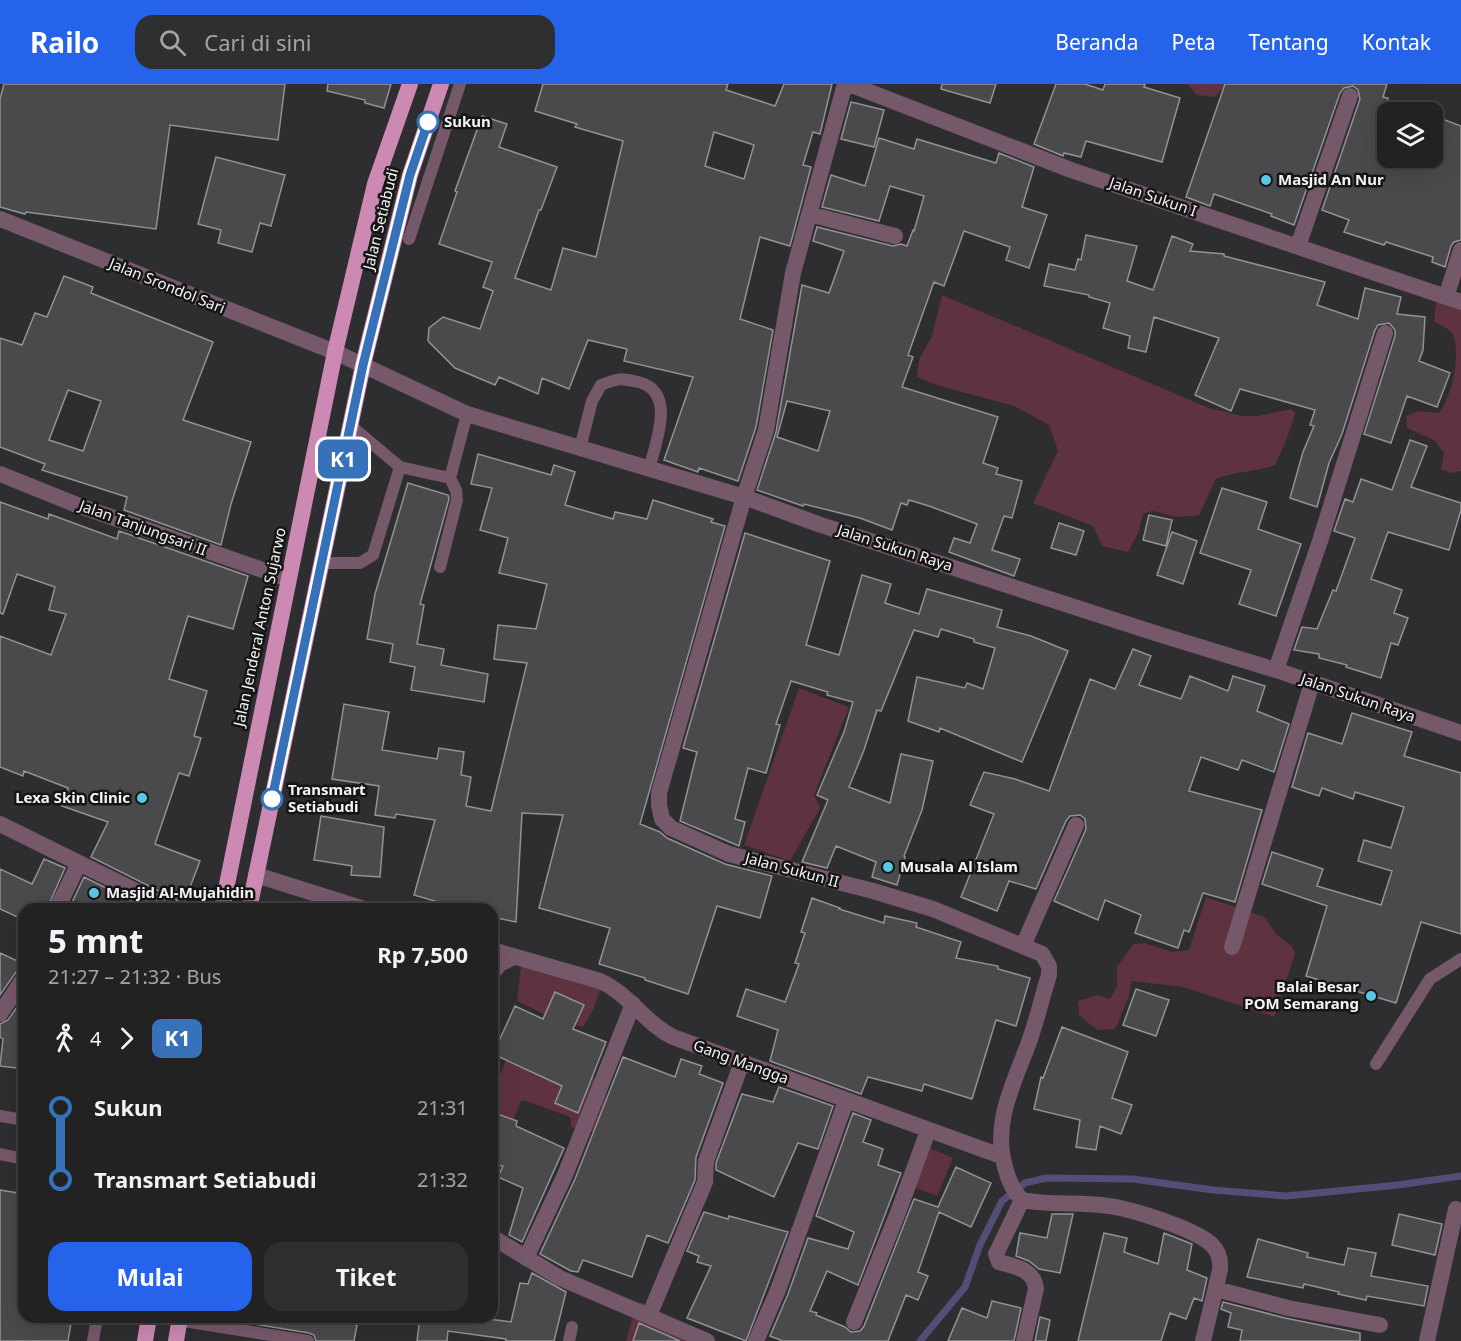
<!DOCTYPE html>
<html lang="id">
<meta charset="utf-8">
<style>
body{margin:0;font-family:"Noto Sans",sans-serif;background:#2e2f30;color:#f1f3f6;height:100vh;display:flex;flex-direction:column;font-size:22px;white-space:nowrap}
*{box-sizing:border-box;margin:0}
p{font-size:20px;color:#a2a4a6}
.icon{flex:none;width:33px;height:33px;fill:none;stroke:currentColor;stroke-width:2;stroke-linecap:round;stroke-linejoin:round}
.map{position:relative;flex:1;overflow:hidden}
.sheet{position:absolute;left:18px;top:819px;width:480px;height:420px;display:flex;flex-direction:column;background:#222223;border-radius:18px;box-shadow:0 6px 24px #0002,0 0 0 2px #3f3f41}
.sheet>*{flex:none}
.badge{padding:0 12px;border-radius:9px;font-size:21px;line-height:39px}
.tools{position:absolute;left:1377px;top:18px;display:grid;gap:12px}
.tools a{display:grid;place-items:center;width:66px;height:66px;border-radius:12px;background:#222223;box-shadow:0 6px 24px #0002,0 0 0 2px #3f3f41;font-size:30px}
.map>.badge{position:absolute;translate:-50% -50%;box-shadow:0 0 0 3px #fff}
.legs{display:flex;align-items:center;gap:9px;height:66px;padding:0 30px;font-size:20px}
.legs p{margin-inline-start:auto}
.overview{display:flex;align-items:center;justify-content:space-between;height:102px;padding:0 30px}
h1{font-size:33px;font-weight:700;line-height:45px}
.button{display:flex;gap:12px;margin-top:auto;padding:12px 30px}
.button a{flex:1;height:69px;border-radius:18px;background:#2563eb;color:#fff;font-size:24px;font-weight:700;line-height:69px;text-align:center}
.button a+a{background:#2e2f30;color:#f1f3f6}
ul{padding:0 30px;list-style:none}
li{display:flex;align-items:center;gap:21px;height:72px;font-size:22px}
li i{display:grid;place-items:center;width:9px;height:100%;margin:0 8px;background:currentColor}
li i::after{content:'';width:15px;height:15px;margin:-8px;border:4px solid;border-radius:50%;background:#222223}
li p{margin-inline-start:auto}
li:first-child i{background:linear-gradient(#0000 50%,currentColor 0)}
li:last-child i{background:linear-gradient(currentColor 50%,#0000 0)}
header{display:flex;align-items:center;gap:36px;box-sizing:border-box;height:84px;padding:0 30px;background:#2563eb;color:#fff}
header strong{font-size:28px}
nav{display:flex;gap:33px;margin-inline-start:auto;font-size:21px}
.search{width:420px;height:54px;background:#2e2f30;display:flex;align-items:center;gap:15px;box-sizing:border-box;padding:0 21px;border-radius:18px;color:#a2a4a6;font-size:22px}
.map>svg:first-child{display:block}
.green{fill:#5e323f}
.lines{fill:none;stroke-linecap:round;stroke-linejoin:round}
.stream{stroke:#554d77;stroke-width:7}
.building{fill:#4a4a4c;stroke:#929194;stroke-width:1.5;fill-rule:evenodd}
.service{stroke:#76586b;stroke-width:12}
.minor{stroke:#76586b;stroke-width:16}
.tertiary{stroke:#76586b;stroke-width:16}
.trunk{stroke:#cb89b4;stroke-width:16}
.line-1-casing{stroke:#fff;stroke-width:14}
.line-1{stroke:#3671b9;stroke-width:9}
.stop-1-dot{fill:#fff;stroke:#3671b9;stroke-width:3}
.poi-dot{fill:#59c8e5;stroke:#161516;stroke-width:2}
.labels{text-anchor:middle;stroke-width:5;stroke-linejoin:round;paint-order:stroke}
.stop-label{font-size:15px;font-weight:bold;fill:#f5f4f5;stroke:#161516;text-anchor:start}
.poi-label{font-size:15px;font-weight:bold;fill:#f5f4f5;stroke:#161516;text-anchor:start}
.street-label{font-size:15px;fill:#f5f4f5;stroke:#161516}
</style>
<header>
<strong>Railo</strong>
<div class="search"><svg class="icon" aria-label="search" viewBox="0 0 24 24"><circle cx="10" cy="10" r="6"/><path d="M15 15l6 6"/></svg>Cari di sini</div>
<nav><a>Beranda</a><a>Peta</a><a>Tentang</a><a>Kontak</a></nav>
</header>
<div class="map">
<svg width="1461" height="1257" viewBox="0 0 1461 1257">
<rect width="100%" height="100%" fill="#2e2d2f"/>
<path class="green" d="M1187,0H1233L1224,2L1215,13L1197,11Z
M942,211L1209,324L1242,332H1258L1291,325L1295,328C1291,346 1283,364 1275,381C1255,388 1236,387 1216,395L1199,431L1178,433L1152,427L1143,430L1139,447L1128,468L1102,462L1093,442L1033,419L1058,367L1049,341L1014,322L940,302L917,293L919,276L932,252Z
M1441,215L1461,221V387L1450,389L1441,385L1444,369L1435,357L1407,344L1406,332L1419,327L1439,329C1452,312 1461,271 1453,251C1450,245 1440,241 1434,237L1436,219Z
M799,604L849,623L814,711L820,724L790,777L744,761Z
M1206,813L1264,833L1276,850L1292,862L1295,870L1274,933L1183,903L1132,897L1128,915L1115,945L1097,946L1079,931L1078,917L1097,911L1110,915L1117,902V883L1133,860L1145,859L1172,868L1189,866Z
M521,882L601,904L593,926L583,943L554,935L517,917Z
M515,957L591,993L607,1003L604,1023L606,1052L571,1043V1035L568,1032L523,1016L521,1017L512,1040L492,1035C492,1008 503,981 515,957Z
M930,1064L953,1074L937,1112L914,1103Z
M641,1218L715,1257H626L636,1221Z"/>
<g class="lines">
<path class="stream" d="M920,1257L965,1203L980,1161L1002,1117L1025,1099L1046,1094L1133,1095L1213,1106L1286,1112L1398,1101L1461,1092"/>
</g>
<path class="building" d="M4,0H285L278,56L170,41L156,145L26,128L25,130L0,123V15Z
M328,0H391L384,24L365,19V16L327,7Z
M543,0H728L726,6L775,22L784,0H832L820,50L813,48L803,81L811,83L790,162L760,153L740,235L773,246L756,343L738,397L699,384L698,388L664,376L693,293L624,277L627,265L588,256L569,305L542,294L538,310L499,293L495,301L455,284L428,257L429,244L443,233L480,245L493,207L483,203L492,178L439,160L457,108L455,107L482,32L507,40L499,63L557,83L541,126H539L515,194L551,206L563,164L596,173L623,57L575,43L577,40L535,27ZM714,48L754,61L744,95L705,82Z
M942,0H996L990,19L941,5Z
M1056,0H1085L1103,6L1105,0H1145L1144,3L1180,14L1162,78L1086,57L1081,73L1064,69L1063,72L1034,60Z
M1225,0H1387L1383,13L1388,14V74H1432V31L1461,42V156L1454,158L1451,162L1445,183L1432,178L1433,173L1386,158L1384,161L1344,148L1349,136L1322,126L1360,15L1358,6L1353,2L1344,4L1340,9L1294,141L1271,132L1272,130L1214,110L1210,122L1186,113Z
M851,18L884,26L874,63L841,55Z
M879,54L914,65L917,55L996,79L999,69L1034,83L1022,123L1047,131L1029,184L1006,176L1010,163L964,147L944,202L934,198L908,271L913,273L902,303L998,333L983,379L998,384L996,390L1022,397L1012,434L1004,432L992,466L1020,475L1014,492L949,468L954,454L970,459L977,440L929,422L909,416L907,421L901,419L892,446L860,434L804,420L803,422L757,406L776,348L802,201L829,209L844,167L813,157L817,143L893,162L901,160L907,162L913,146L914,147L924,112L890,102L879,137L822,123L831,91L865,102ZM787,317L830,327L818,367L777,353Z
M216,73L285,91L271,142L260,139L252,168L218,159L221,146L198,140Z
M1086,151L1137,162L1127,197L1153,206L1172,152L1193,160L1190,167L1224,170V172L1325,198L1317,221L1358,235L1365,204L1401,213L1397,230L1425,233L1423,266L1419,277L1450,289L1437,323L1407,312L1391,359L1364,350L1395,252V246L1389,239L1378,241L1375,246L1342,350L1329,379L1317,423L1290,414L1303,368L1314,342L1310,341L1315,326L1240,305L1231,327L1195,311L1219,254L1154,233L1146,268L1128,264L1130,252L1103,244L1110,219L1089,213V211L1044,202L1049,180L1075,186L1078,175L1081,176Z
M64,192L93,203L91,209L213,258L183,336L251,358L231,420L221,461L124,426L127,413L42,386L45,380L0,363V254L22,261L35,229L47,233ZM68,306L101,317L83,367L49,356Z
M1410,356L1427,362L1411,403L1461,419V426L1449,466L1388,448L1371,495L1402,506L1394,529L1408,534L1398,561L1391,559L1381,594L1346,583L1347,581L1319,574V570L1294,566L1302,543L1317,545L1333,506L1336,507L1355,454L1334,447L1345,415L1353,418L1361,395L1392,406Z
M478,370L551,391L554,381L575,388L565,421L613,435L615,428L647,435L653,416L713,435L711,438L725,442L640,740L660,748L667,754L725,780L772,792L760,834L717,822L688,910L645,896V894L599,880L610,844L539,824L563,731L522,729L516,838L492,833V825H462L414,811L435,736L396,730L395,734L375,731L379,702L332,695L344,620L389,628L382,666L437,675L439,664L464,668L461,691L471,693L466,722L491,727L527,579L494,575L498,541L536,545L547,500L499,489L508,454L480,446L492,404L471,400Z
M408,399L448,411L449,415L420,520L424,521L417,560L444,565L441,581L488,590L484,618L411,606L415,583L390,578L393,560L367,555L375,510Z
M1222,404L1267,418L1258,445L1301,460L1276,532L1239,520L1251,486L1200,469Z
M0,418L48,435L49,430L117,455L119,447L248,492L233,545L188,532L169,595L207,607L194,652L201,654L189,692L179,689L155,760L200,777L182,824L177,816L91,773L108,738L62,722L68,704L24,687L23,692L0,683V552L51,571L66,530L49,526L55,503L17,490L3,530L0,529Z
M1149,431L1172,436L1166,462L1143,456Z
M1059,439L1084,447L1076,471L1051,464Z
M1172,448L1197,457L1183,500L1157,491Z
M745,449L830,477L806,561L839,571L862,491L891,500L885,519L919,530L927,505L1002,526L997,543L1031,552L1068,567L1022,678L940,644L939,648L908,637L917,593L965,604L967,599L983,605L995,564L974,558V555L941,545L938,553L914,546L881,627L877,626L864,666L849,703L890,719L901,670L933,677L922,726L904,772L905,773L897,801L872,793L876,778L836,762L827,784L802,778L828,716L817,711L844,648L853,618L827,611L828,608L791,597L776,640L780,641L766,689L748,684L735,735L745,738L739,762L680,737L697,668L683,664Z
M1133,565L1151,572L1139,601L1181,615L1190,592L1228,607L1233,592L1265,602L1257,627L1289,640L1274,688L1242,676L1238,686L1201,673L1189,707L1262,726L1235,818L1203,809L1189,848L1184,846L1178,864L1135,849L1141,831L1105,816L1098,836L1054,817L1086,745L1085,735L1080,731L1070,732L1066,737L1036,805L1009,797L997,827L961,813L994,730L970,721L984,688L1015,695L1049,707L1090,595L1115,605Z
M1352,629L1412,648L1404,672L1461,689V850L1421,838L1396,919L1306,892L1327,822L1262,800L1272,768L1323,785L1317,802L1381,821L1392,787L1358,777L1364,756L1391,764L1404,723L1355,708L1353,715L1322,704L1319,712L1292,703L1308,649L1342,660Z
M321,732L384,743L380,793L351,791L352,782L314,776Z
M44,775L65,784L47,825H24V836L0,825V785L32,800Z
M84,793L148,825H69Z
M812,814L840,824L839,825L884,839L885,832L917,839L916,843L961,858L956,874L998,882V885L1030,894L1016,942L996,936L972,1015L924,1000L922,1007L868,993L861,1010L770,977L778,946L737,932L746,905L785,918L799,880L795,879L805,849L801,848Z
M0,869L24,880V884L16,888L0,911Z
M1136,905L1169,916L1156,952L1123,941Z
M555,908L584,921L573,945L606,958L578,1029L555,1019L562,1002L493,970L515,922L543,935Z
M24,913V985L0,982L3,955L0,953V940L8,936Z
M1062,943L1128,968L1112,1014L1132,1021L1121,1050L1100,1042L1096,1066L1076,1063L1080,1036L1034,1025L1041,993L1043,994Z
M623,973L675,993L681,975L702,982L699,990L723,999L696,1073L695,1096L668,1159L647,1151L632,1193L583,1176L578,1188L571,1187L540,1170L575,1095Z
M779,1003L833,1022L818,1065L798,1059L774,1113L716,1086V1079L742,1010L773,1018Z
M492,1028L517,1037L516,1042L564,1064L522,1158L509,1151L523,1104L498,1093L503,1082L492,1080Z
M853,1029L871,1036L863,1058L883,1065L878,1081L901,1089L858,1201L827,1187L810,1227L817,1229L816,1231L845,1243L851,1248L860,1247L864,1242L914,1115L938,1123L956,1083L991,1099L971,1143L939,1128L918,1188L928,1192L918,1216L906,1211L888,1257H783L770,1252L788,1210L808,1154L848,1165L854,1148L816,1132Z
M0,1106L24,1110V1233H72L68,1257H0Z
M704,1128L728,1135L729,1132L788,1148L746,1257L687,1234L711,1182L697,1178L699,1172L687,1167Z
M1052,1130H1073L1060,1189L1039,1185L1029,1177L1016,1172L1020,1149L1047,1154Z
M1399,1130L1442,1140L1435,1171L1392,1161Z
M1104,1149L1127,1154L1124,1168L1158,1180L1164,1149L1192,1160L1187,1186L1207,1194L1202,1217L1194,1214L1186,1235L1170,1229L1161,1257H1078Z
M1258,1155L1308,1169L1307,1173L1344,1181L1348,1164L1376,1169L1371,1192L1428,1202L1424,1222L1367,1212L1366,1216L1338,1210L1339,1208L1304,1200L1303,1204L1247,1193Z
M532,1189L566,1208L554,1257H506V1255L448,1247L447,1257H417L420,1233H473L511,1238L520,1199L528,1200Z
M992,1217L1021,1224L1014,1257H948L962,1224L987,1234Z
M1223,1218L1285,1234L1360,1249V1257H1240L1242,1246L1228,1243L1231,1229L1221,1225Z
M249,1233H348L347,1239L357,1241L354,1257H316L314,1251L309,1249L248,1239Z
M1040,1233L1050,1236L1046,1257H1035Z
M639,1239L680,1257H633Z"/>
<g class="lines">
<path class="service" d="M409,155L460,0
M350,341L400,383L450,394L467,330
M580,364L592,317L601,301C619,294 620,294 638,298C677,307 656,358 649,385
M321,479H360L373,471L400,383
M440,483L457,416L456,406L450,394
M1376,980L1430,895L1461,875
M0,1032L24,1036
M0,1070L24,1075
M158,1233L308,1257
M93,1257L97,1233
M569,1257L572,1243"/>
<path class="minor" d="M845,0L793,189L766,346L744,413L659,709V721L662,735L671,744L729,770L873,807L933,825L1042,870L1049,882V891C1042,913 1037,936 1029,958C1014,999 992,1039 1005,1083C1008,1095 1013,1107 1022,1116C1052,1122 1079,1117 1109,1122C1131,1125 1196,1145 1212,1161C1219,1168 1221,1176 1220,1186L1203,1257
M849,0L1071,86L1461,218
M809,130L895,152
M0,135L335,268
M1298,162L1350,12
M1446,213L1461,166
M0,390L77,421L288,495
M1276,586L1320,457L1385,249
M0,740L172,825
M256,791L364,825
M57,825L79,779
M1023,862L1076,741
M1232,863L1312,599
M492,866L600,897C629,910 645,939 673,953L1001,1072
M492,889L500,880L513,873
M0,930L24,894
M1022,1116L996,1170L999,1178C1016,1183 1034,1185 1036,1205L1024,1257
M492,1153L560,1194L707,1257
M526,1174L565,1091L633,920
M1216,1205L1288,1224L1380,1241
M649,1232L705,1098L706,1077L742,978
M854,1238L899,1126L928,1047
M756,1257L778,1206L846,1017
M1427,1257L1456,1125"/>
<path class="tertiary" d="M335,268L467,330L744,413L818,440L1158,550L1276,586L1461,649"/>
<path class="trunk" d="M222,825L335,268L375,100L410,0
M249,825L363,281L410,91L441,0
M145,1257L149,1233
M176,1257L180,1233"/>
</g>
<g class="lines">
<g class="line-1-casing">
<path id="line-1" d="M272,715L363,281L410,91L428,38"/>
</g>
<use href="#line-1" class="line-1"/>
</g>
<g class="stop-1-dot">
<circle cx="428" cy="38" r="10"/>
<circle cx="272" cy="715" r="10"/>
</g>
<g class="poi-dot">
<circle cx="1266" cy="96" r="6"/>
<circle cx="142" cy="714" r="6"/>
<circle cx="888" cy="783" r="6"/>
<circle cx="94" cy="809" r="6"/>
<circle cx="1371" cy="912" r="6"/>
</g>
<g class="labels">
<g class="stop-label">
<text x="444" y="43">Sukun</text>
<text x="288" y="711">Transmart<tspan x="288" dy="17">Setiabudi</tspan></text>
</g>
<g class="poi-label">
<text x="1278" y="101">Masjid An Nur</text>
<text x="130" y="719" text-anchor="end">Lexa Skin Clinic</text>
<text x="900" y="788">Musala Al Islam</text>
<text x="106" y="814">Masjid Al-Mujahidin</text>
<text x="1359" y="908" text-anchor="end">Balai Besar<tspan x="1359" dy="17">POM Semarang</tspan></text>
</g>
<g class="street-label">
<text transform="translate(1153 113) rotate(19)" y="5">Jalan Sukun I</text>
<text transform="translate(381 135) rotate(-76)" y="5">Jalan Setiabudi</text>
<text transform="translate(167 202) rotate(22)" y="5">Jalan Srondol Sari</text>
<text transform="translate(143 444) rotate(20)" y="5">Jalan Tanjungsari II</text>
<text transform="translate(895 464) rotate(18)" y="5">Jalan Sukun Raya</text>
<text transform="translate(260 543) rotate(-78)" y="5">Jalan Jenderal Anton Sujarwo</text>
<text transform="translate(1358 614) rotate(19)" y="5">Jalan Sukun Raya</text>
<text transform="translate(792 786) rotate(15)" y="5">Jalan Sukun II</text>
<text transform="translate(741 978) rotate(20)" y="5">Gang Mangga</text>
</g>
</g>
</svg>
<div class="tools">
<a><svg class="icon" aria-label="layers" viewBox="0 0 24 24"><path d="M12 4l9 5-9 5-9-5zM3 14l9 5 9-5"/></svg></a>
</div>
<b class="badge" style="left:343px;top:375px;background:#3671b9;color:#fff">K1</b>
<section class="sheet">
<div class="overview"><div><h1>5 mnt</h1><p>21:27 – 21:32 · Bus</p></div><b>Rp 7,500</b></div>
<div class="legs"><svg class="icon" aria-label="walk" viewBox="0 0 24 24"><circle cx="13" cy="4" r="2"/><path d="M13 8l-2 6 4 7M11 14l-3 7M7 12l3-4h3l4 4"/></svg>4<svg class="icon" aria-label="forward" viewBox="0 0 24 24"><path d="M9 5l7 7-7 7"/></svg><b class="badge" style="background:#3671b9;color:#fff">K1</b></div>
<ul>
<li><i style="color:#3671b9"></i><b>Sukun</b><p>21:31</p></li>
<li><i style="color:#3671b9"></i><b>Transmart Setiabudi</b><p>21:32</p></li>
</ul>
<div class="button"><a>Mulai</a><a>Tiket</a></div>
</section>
</div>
